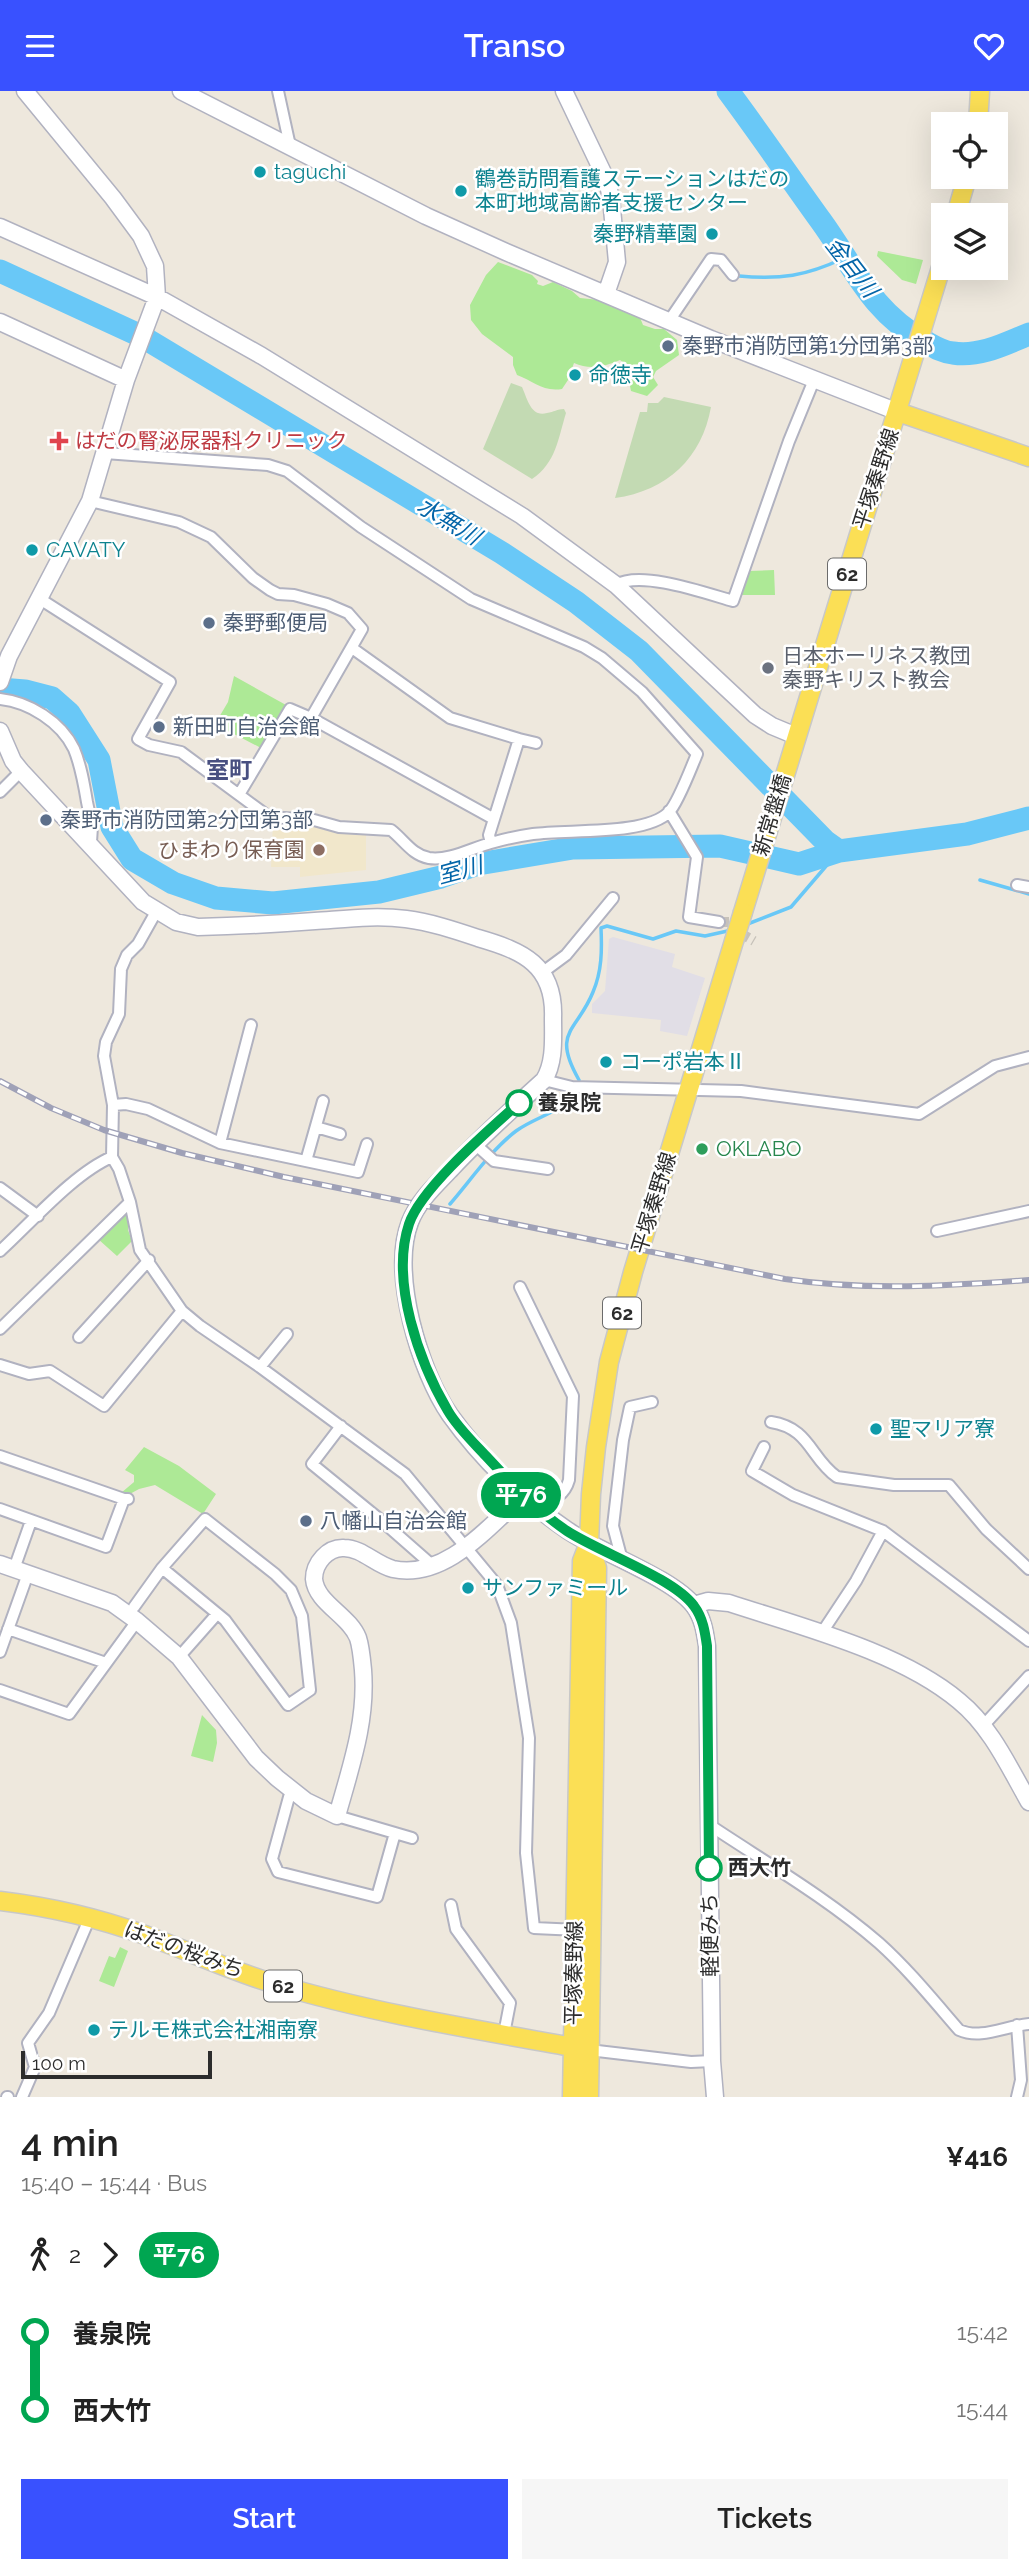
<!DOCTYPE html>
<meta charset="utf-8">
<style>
body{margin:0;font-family:Raleway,"Noto Sans JP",sans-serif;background:#f6f6f6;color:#222;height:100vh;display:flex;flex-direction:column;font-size:26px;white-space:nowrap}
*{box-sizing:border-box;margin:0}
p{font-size:23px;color:#767676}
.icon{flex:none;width:38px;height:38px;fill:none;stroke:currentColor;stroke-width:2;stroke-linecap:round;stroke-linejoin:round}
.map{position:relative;height:2006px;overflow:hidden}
.details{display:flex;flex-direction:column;background:#fff;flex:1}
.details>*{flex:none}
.badge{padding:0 14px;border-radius:23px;font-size:24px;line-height:46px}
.controls{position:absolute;left:931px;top:21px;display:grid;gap:14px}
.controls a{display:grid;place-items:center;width:77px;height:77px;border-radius:0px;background:#fff;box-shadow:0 7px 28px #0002;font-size:35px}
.scale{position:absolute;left:21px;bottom:18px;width:191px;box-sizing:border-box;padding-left:7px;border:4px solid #2c2c2c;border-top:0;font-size:19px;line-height:24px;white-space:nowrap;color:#2c2c2c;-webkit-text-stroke:5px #fff;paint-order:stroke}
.map>.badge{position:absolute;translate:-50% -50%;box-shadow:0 0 0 4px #fff}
.legs{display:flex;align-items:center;gap:10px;height:77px;padding:0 21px;font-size:23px}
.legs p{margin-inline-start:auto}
.overview{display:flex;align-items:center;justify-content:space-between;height:119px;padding:0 21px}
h1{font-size:38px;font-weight:600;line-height:52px}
.cta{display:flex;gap:14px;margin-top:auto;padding:14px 21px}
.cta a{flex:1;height:80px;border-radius:0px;background:#3951ff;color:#fff;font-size:28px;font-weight:600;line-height:80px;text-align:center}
.cta a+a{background:#f6f6f6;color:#222}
ul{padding:0 21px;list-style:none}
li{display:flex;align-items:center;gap:24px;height:77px;font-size:26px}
li i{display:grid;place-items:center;width:10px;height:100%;margin:0 9px;background:currentColor}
li i::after{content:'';width:18px;height:18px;margin:-9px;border:5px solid;border-radius:50%;background:#fff}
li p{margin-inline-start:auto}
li:first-child i{background:linear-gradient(#0000 50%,currentColor 0)}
li:last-child i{background:linear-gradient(currentColor 50%,#0000 0)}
header{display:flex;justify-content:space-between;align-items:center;height:91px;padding:0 21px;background:#3951ff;color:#fff;font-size:32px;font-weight:600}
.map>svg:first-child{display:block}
.industrial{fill:#e1dee6}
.education{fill:#f1e7cb}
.green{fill:#ade996}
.cemetery{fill:#c3dab3}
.water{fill:#69c8f7}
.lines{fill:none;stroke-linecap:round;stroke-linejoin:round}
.stream{stroke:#69c8f7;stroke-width:3.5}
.river{stroke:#69c8f7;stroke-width:23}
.street-tunnel{stroke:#c7c2ba;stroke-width:10;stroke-dasharray:10 5;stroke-linecap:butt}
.street-casing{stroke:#b1b2c0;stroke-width:14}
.secondary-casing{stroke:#b1b2c0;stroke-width:19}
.primary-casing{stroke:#c8c8c8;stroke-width:21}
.street{stroke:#fff;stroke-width:10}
.secondary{stroke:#fff;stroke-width:16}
.primary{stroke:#fbdf55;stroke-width:18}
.rail-casing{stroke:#9fa1b7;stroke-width:6}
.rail{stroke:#fff;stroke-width:3.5;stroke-dasharray:10;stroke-linecap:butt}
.primary-bridge-casing{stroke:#c8c8c8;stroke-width:21;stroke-linecap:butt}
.primary-bridge{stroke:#fbdf55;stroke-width:18}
.line-1-casing{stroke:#fff;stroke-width:16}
.line-1{stroke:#00a651;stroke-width:10}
.culture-dot{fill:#0f9aa8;stroke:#fff;stroke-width:2.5}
.service-dot{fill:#5c6f8a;stroke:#fff;stroke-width:2.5}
.health-dot{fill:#e0444e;stroke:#fff;stroke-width:2.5}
.worship-dot{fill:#6b7280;stroke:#fff;stroke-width:2.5}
.education-dot{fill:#8d6e63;stroke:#fff;stroke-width:2.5}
.stop-1-dot{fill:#fff;stroke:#00a651;stroke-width:3.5}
.leisure-dot{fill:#2e9e5b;stroke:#fff;stroke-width:2.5}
.labels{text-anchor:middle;stroke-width:5;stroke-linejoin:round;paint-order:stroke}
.shield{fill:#fff;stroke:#6b6b6b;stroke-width:2}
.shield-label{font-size:19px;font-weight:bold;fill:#2c2c2c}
.culture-label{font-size:21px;fill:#0d838f;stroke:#fff;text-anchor:start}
.service-label{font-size:21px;fill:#4e5e75;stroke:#fff;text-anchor:start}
.health-label{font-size:21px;fill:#be3a42;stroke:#fff;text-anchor:start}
.street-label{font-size:21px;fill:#2c2c2c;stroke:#fff}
.worship-label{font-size:21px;fill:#5b616d;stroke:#fff;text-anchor:start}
.education-label{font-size:21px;fill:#785e54;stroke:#fff;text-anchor:end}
.stop-label{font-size:21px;font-weight:bold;fill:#2c2c2c;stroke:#fff;text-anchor:start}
.leisure-label{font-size:21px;fill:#27864d;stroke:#fff;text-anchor:start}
.water-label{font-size:23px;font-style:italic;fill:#0365a8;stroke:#fff}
.neighbourhood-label{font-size:23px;font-weight:bold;fill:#484f80;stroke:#fff}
</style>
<header><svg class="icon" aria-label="menu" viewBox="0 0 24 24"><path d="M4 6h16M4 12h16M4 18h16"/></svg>Transo<svg class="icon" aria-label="heart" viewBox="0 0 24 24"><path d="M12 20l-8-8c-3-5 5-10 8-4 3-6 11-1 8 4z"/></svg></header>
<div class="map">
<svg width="1029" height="2006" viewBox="0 0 1029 2006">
<rect width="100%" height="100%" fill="#eee8dd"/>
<path class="industrial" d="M613,846L675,863L672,876L705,887L687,945L660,940L661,929L592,922V913L605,900L609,848Z"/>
<path class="education" d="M273,731L366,742V779L300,786V776H271Z"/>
<path class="green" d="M878,160L923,169L916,193L902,189L877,165Z
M498,171L532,184L538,190L537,193L543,195L553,191L572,200L580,207L600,209L639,224L643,234L655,238H664L677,249L679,264L656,280L653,286L658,294L647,305L631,300L628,285L630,276L620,269C605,276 589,279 574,272L568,289L562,298C542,301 534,290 517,284L513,274V266L482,243L471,229L470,214L486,184Z
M774,479L775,504H739L749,480Z
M234,585L286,614L261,657L215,633L228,611Z
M121,1125H128V1139L132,1150L117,1165L98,1148Z
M144,1356L179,1375L216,1403L203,1423L155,1394L139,1398L128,1404L121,1402L134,1391V1384L125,1379Z
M202,1624L216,1639L217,1652L213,1671L191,1665Z
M120,1856L128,1860L114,1896L99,1890L109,1865L115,1867Z"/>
<path class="cemetery" d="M511,292L522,296C527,307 531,327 547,322C554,321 557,318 564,318L566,322C558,348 556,372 532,388L483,358Z
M664,306L711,316C702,367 667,400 615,407L640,321H647L648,312H658Z"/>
<path class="water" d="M1029,721V731L966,749V739Z"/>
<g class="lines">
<path class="stream" d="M739,185C780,189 806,185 844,167
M980,789L1029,803
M745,834L791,816L839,760
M579,989C551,940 577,941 593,901C602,880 602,859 601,837L607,835L653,848L676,840L705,845L732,839
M450,1113C470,1090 492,1058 516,1040C534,1027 557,1022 573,1007"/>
<path class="river" d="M728,0C760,43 790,87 821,130C855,177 870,219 924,250C933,255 942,261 953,262C980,266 1005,253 1029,243
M0,180L141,245L502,462L576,511L639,560L825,750L839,760
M0,598L25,600L52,607L69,622L99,669L112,736L132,768L173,792L216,807L273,812L379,801L441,786L478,773L573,757L720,755L799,773L839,760L967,743L1029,727"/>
<path class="street-tunnel" d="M719,831H739L742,843L754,850"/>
<g class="street-casing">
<path id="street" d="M278,0L290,55
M669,230L711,168L721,169L733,184
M90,410L179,431L211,446L253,487L270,499L278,503L294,504L327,513L348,522L362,538L311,627
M616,494C641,479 705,502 733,510L789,350L814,289
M40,508L170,591L138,648L149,654L181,661L269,726L314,729L339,736L391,739C404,749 412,764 429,767C449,770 472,757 491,752C505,748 519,745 533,743C568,738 646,745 669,721C678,712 691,677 697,663L642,601L602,567L584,556L471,508L361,436L287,380L268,374L105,362
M352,557L450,627L519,648L489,744L491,752
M0,608C29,611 61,631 74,658C81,675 84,693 87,711C90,726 94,739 90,754
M519,648L536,652
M0,701L21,680
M240,702L290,618L311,627L494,728
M669,720L697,766L689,826L719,831
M1017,794L1029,796
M156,821L138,853L127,864L121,878L119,923L106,951L104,965L113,1014L112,1066L119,1078L130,1111L140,1159L182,1220L200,1235L260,1276L405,1383L497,1494L511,1532L529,1647L526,1762L534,1837L578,1839
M543,881L566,864L613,807
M544,989L572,996L741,1000L919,1023L995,975L1029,966
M113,1014L126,1013L148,1018L220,1052L358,1081L367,1053
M316,1036L340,1043
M220,1052L251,934
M475,1053L494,1070L548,1078
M306,1070L323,1010
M0,1097L38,1125
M937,1140L1029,1120
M0,1160C31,1132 74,1082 112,1066
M520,1196L573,1305L569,1389C564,1407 551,1409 535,1415
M0,1238L130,1111
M79,1246L149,1169
M0,1274L29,1283L50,1280L104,1315L182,1220
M260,1276L287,1243
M771,1331C810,1337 810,1367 837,1386L894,1394H949L986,1438L1029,1478
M341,1335L312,1373L383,1431L432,1474
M764,1356L752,1380L793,1404L883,1440L1029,1550
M0,1365L124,1408H128
M0,1418L106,1456L124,1408
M622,1469L613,1435L623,1349L630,1316L652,1311
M14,1478L31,1430
M134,1516L162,1477L205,1428L275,1483L291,1499L302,1525L310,1599L288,1614L225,1529L162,1477
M8,1538L106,1572
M821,1543L856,1490L883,1440
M0,1561L25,1491
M179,1566L217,1523
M0,1599L69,1623L137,1530
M983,1635L1029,1585
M293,1700L289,1706L272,1768L278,1781L377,1806L395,1742
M337,1725L412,1747
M708,1733C765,1771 827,1807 879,1852C908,1878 933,1909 959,1939C981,1949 1005,1935 1029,1933
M451,1814L456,1838L510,1912L504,1943
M589,1959L691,1971L712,1970
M7,2006H8
M22,2006L35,1976L28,1952L49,1922L90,1826
M1017,2006L1021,1989L1017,1934"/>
</g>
<g class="secondary-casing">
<path id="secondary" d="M181,0L426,125L506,161L711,248L898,321
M564,0L607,90L611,107L617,171L606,203
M0,136L157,206L262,265L522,425L616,494L755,624L772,635L796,645
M0,231L126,289
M0,591L9,565L90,410L126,289L157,206L155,175L141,145L113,107L25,0
M0,640L13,670L21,680L143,811L176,831L198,836C237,835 276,833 315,830C345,828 376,824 406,828C430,831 454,839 478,847C523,860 555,874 553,927C553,948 555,971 544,989C512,1018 481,1046 452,1077C436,1094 418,1110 410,1131C390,1182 420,1281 450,1324C480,1366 524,1410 567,1439C599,1461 673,1487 694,1515C703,1527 705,1541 707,1555L712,1970L715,2006
M0,1473L112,1512L137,1530L179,1566L256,1667L277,1687L306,1710L337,1725C351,1675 367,1630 363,1579C362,1568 361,1556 358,1547C349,1524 316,1512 314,1488C314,1472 328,1456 344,1457C362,1457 376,1474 393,1478C445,1489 488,1436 523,1405
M694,1514L708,1510L729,1512C802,1536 901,1561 959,1610C991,1636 1009,1676 1029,1711"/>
</g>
<g class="primary-casing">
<path id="primary" d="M978,33L980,0
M956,124L967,86
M898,321L1029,366
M743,821L943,170
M0,1810C50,1816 98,1827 145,1844C189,1860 231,1880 275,1893C375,1923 485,1940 589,1959
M572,2006L582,1470L589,1452
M589,2006L597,1477L589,1452L591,1403L596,1356L609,1271L633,1181L734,850"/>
</g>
<use href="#street" class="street"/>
<use href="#secondary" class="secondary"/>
<use href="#primary" class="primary"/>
<g class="rail-casing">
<path id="rail" d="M0,990L51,1017L104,1039L182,1062L284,1086L785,1188C867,1200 947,1195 1029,1189"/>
</g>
<use href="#rail" class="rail"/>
<g class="primary-bridge-casing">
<path id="primary-bridge" d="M734,850L743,821"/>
</g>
<use href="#primary-bridge" class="primary-bridge"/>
</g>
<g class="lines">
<g class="line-1-casing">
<path id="line-1" d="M519,1012C489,1039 421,1097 409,1133C390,1190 419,1271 448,1320C458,1337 473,1351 486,1365C511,1392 536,1419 567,1440C599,1461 674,1487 694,1515C703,1527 705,1541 707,1555L709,1777"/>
</g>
<use href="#line-1" class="line-1"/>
</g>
<g class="culture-dot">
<circle cx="260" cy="81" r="7"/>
<circle cx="461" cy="100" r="7"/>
<circle cx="712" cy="143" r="7"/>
<circle cx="575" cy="284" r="7"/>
<circle cx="32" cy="459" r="7"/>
<circle cx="606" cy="971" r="7"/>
<circle cx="876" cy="1338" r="7"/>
<circle cx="468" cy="1497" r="7"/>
<circle cx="94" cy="1939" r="7"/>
</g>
<g class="service-dot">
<circle cx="668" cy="255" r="7"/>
<circle cx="209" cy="532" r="7"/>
<circle cx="159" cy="636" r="7"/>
<circle cx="46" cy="729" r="7"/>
<circle cx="306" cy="1430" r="7"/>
</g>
<path class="health-dot" d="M55.5 339.5h7v7h7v7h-7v7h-7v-7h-7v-7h7z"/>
<circle class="worship-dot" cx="768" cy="577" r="7"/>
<circle class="education-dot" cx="319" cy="759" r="7"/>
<g class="stop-1-dot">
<circle cx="519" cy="1012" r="12"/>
<circle cx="709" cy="1777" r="12"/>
</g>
<circle class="leisure-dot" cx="702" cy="1058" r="7"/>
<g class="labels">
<g class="shield">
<rect x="828" y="467.5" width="38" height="31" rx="5"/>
<rect x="603" y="1206.5" width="38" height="31" rx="5"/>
<rect x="264" y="1879.5" width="38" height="31" rx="5"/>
</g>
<g class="shield-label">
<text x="847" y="490">62</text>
<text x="622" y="1229">62</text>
<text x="283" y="1902">62</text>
</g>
<g class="culture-label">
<text x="274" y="88">taguchi</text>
<text x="475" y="95">鶴巻訪問看護ステーションはだの<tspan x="475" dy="24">本町地域高齢者支援センター</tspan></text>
<text x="698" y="150" text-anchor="end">秦野精華園</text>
<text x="589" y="291">命徳寺</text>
<text x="46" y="466">CAVATY</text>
<text x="620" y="978">コーポ岩本Ⅱ</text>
<text x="890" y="1345">聖マリア寮</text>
<text x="482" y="1504">サンファミール</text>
<text x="108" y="1946">テルモ株式会社湘南寮</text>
</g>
<g class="service-label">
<text x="682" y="262">秦野市消防団第1分団第3部</text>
<text x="223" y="539">秦野郵便局</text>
<text x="173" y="643">新田町自治会館</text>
<text x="60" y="736">秦野市消防団第2分団第3部</text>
<text x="320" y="1437">八幡山自治会館</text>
</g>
<g class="health-label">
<text x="75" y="357">はだの腎泌尿器科クリニック</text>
</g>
<g class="street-label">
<text transform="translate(876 388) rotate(-72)" y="7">平塚秦野線</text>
<text transform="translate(772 724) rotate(-73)" y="7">新常盤橋</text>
<text transform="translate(654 1112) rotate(-73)" y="7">平塚秦野線</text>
<text transform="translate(710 1844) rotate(-91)" y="7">軽便みち</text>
<text transform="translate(184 1859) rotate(20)" y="7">はだの桜みち</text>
<text transform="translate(574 1882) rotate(-89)" y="7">平塚秦野線</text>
</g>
<g class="worship-label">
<text x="782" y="572">日本ホーリネス教団<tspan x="782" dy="24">秦野キリスト教会</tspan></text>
</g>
<g class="education-label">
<text x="305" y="766">ひまわり保育園</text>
</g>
<g class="stop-label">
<text x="538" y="1019">養泉院</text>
<text x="728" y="1784">西大竹</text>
</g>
<g class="leisure-label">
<text x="716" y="1065">OKLABO</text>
</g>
<g class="water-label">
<text transform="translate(852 176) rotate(52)" y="8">金目川</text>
<text transform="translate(449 430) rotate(31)" y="8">水無川</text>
<text transform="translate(460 779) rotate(-15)" y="8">室川</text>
</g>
<g class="neighbourhood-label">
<text x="229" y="687">室町</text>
</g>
</g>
</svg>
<div class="controls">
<a><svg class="icon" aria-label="locate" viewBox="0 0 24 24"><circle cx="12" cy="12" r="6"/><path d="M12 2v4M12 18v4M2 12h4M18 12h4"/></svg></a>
<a><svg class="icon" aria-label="layers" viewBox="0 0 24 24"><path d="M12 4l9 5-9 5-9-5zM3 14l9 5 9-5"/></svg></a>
</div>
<div class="scale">100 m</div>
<b class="badge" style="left:521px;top:1404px;background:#00a651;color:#fff">平76</b>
</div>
<section class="details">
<div class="overview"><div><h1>4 min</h1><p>15:40 – 15:44 · Bus</p></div><b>¥416</b></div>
<div class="legs"><svg class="icon" aria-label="walk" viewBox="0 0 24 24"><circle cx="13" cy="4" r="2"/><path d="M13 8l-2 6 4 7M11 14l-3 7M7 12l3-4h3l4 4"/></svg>2<svg class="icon" aria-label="forward" viewBox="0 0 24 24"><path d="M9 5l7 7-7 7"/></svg><b class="badge" style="background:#00a651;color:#fff">平76</b></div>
<ul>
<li><i style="color:#00a651"></i><b>養泉院</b><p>15:42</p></li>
<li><i style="color:#00a651"></i><b>西大竹</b><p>15:44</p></li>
</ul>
<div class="cta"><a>Start</a><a>Tickets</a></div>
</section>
